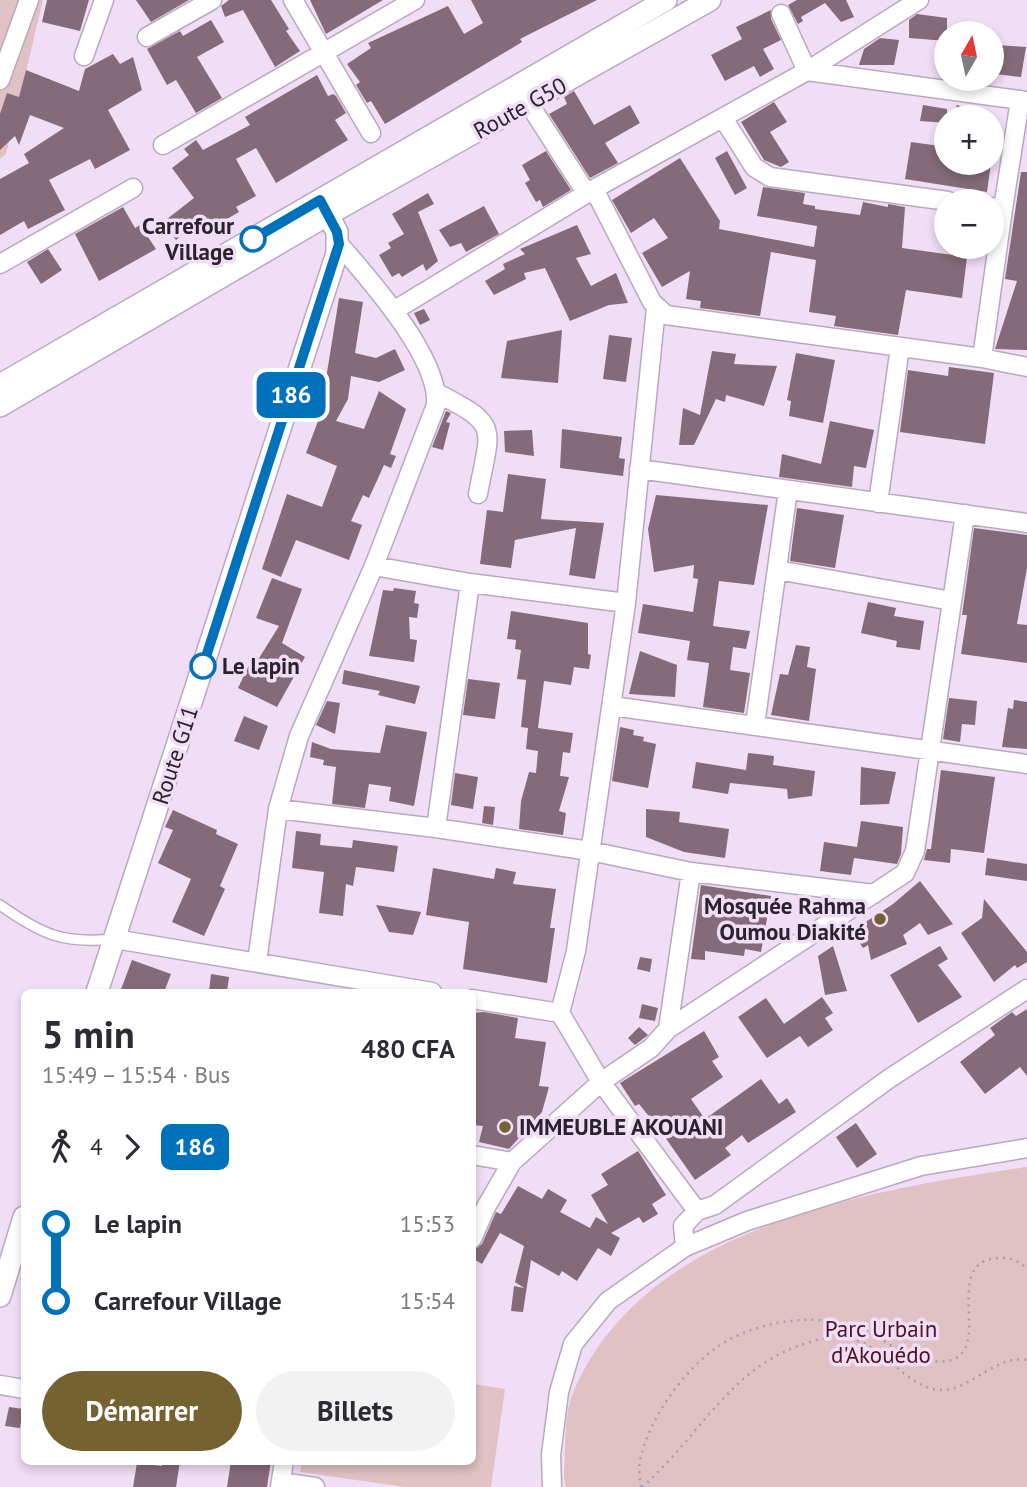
<!DOCTYPE html>
<html lang="fr">
<meta charset="utf-8">
<style>
body{margin:0;font-family:"PT Sans",sans-serif;background:#f2f2f3;color:#2b2b33;height:100vh;display:flex;flex-direction:column;font-size:26px;white-space:nowrap}
*{box-sizing:border-box;margin:0}
p{font-size:23px;color:#7c7c81}
.icon{flex:none;width:38px;height:38px;fill:none;stroke:currentColor;stroke-width:2;stroke-linecap:round;stroke-linejoin:round}
.map{position:relative;flex:1;overflow:hidden}
.sheet{position:absolute;left:21px;top:989px;width:455px;height:476px;display:flex;flex-direction:column;background:#fff;border-radius:10px;box-shadow:0 4px 10px #0003}
.sheet>*{flex:none}
.badge{padding:0 14px;border-radius:10px;font-size:24px;line-height:46px}
.needle{width:46px;rotate:9deg}
.controls{position:absolute;left:934px;top:21px;display:grid;gap:14px}
.controls a{display:grid;place-items:center;width:70px;height:70px;border-radius:50%;background:#fff;box-shadow:0 4px 10px #0003;font-size:35px}
.map>.badge{position:absolute;translate:-50% -50%;box-shadow:0 0 0 4px #fff}
.legs{display:flex;align-items:center;gap:10px;height:77px;padding:0 21px;font-size:23px}
.legs p{margin-inline-start:auto}
.summary{display:flex;align-items:center;justify-content:space-between;height:119px;padding:0 21px}
h1{font-size:38px;font-weight:700;line-height:52px}
.primary-button{display:flex;gap:14px;margin-top:auto;padding:14px 21px}
.primary-button a{flex:1;height:80px;border-radius:42px;background:#756231;color:#fff;font-size:28px;font-weight:700;line-height:80px;text-align:center}
.primary-button a+a{background:#f2f2f3;color:#2b2b33}
ul{padding:0 21px;list-style:none}
li{display:flex;align-items:center;gap:24px;height:77px;font-size:26px}
li i{display:grid;place-items:center;width:10px;height:100%;margin:0 9px;background:currentColor}
li i::after{content:'';width:18px;height:18px;margin:-9px;border:5px solid;border-radius:50%;background:#fff}
li p{margin-inline-start:auto}
li:first-child i{background:linear-gradient(#0000 50%,currentColor 0)}
li:last-child i{background:linear-gradient(currentColor 50%,#0000 0)}
.map>svg:first-child{display:block}
.green{fill:#e0c1c4}
.building{fill:#856b79}
.lines{fill:none;stroke-linecap:round;stroke-linejoin:round}
.service-casing{stroke:#baa8c0;stroke-width:12}
.minor-casing{stroke:#baa8c0;stroke-width:21}
.tertiary-casing{stroke:#baa8c0;stroke-width:24}
.path{stroke:#ab9cb0;stroke-width:2.5;stroke-dasharray:2 5;stroke-linecap:butt}
.service{stroke:#fff;stroke-width:9}
.minor{stroke:#fff;stroke-width:18}
.tertiary{stroke:#fff;stroke-width:21}
.line-1-casing{stroke:#fff;stroke-width:16}
.line-1{stroke:#0072bc;stroke-width:10}
.stop-1-dot{fill:#fff;stroke:#0072bc;stroke-width:3.5}
.poi-dot{fill:#756231;stroke:#f0ddf6;stroke-width:2.5}
.labels{text-anchor:middle;stroke-width:7;stroke-linejoin:round;paint-order:stroke}
.street-label{font-size:23px;fill:#2a232c;stroke:#f0ddf6}
.stop-label{font-size:23px;font-weight:bold;fill:#2a232c;stroke:#f0ddf6;text-anchor:end}
.poi-label{font-size:23px;font-weight:bold;fill:#2a232c;stroke:#f0ddf6;text-anchor:end}
.park-label{font-size:23px;fill:#4d111f;stroke:#f0ddf6}
</style>
<div class="map">
<svg width="1027" height="1487" viewBox="0 0 1027 1487">
<rect width="100%" height="100%" fill="#f0ddf6"/>
<path class="green" d="M0,0H43L6,154L0,159Z
M1027,1167V1487H566L564,1477C566,1451 563,1417 573,1393C643,1225 868,1191 1027,1167Z
M473,1384L505,1389L491,1487H405L300,1472L302,1461H472Z"/>
<path class="building" d="M47,0H89L80,31L42,22Z
M136,0H189L151,22Z
M229,0H271L289,29L286,31L300,51L275,67L243,10L225,17L221,6Z
M310,0H383L326,34Z
M471,0H597L520,39L522,42L385,124L371,101L367,103L356,85L360,82L347,64L371,48L368,43L448,6L464,34L483,23Z
M797,0H846L854,17L841,22L825,3L801,17L803,21L798,24L788,5Z
M771,10V19L781,40L763,49L774,69L760,77L754,66L725,81L711,55L742,39L736,27Z
M917,14L947,18V41L909,38V20Z
M211,20L224,42L197,57L222,98L196,113L176,80L167,85L147,49L180,31L183,36Z
M880,38L899,40L894,65H859L864,49Z
M998,45L1026,47L1021,77L995,74Z
M113,54L120,64L133,57L142,90L108,110L130,150L95,169L90,159L49,180L65,210L28,229L24,221L0,235V179L29,163L24,154L64,128L30,115L19,145L15,136L0,150V114L7,93L19,97L26,70L79,91L85,69Z
M317,75L328,96L333,94L336,96L346,113L335,120L348,140L276,183L256,148L236,159L256,196L236,207L239,212L213,227L206,217L176,240L162,223L194,198L172,168L189,155L184,149L196,140L203,150L250,125L245,117Z
M574,91L594,125L630,105L640,123L605,143L618,163L590,178L549,114L567,104L564,97Z
M774,102L787,122L770,132L789,162L781,167L764,160L741,122Z
M923,105L947,109V123L920,121Z
M956,105L991,113L990,117H960Z
M911,142L947,147V163H991L987,192L905,179Z
M546,151L571,190L543,207L540,200L536,202L525,183L530,180L522,165Z
M727,151L747,188L735,195L715,158Z
M680,158L720,221L719,229L814,247L817,226L757,216L763,187L805,193L803,204L815,206V209L860,215L863,202L888,207V204L905,207L902,248L967,257L962,298L906,290L898,335L834,326L836,316L809,312L816,260L771,252L760,316L700,308L701,301L686,299L690,271L662,287L642,253L668,238L654,218L631,233L612,200Z
M1021,172H1027V350L995,349L1017,281L1005,279Z
M428,193L434,204L418,212L438,261L426,271L423,264L402,277L399,273L392,277L379,255L391,248L388,243L404,234L392,214Z
M484,206L499,234L466,252L461,243L450,247L439,230Z
M123,207L135,228L140,225L156,249L99,281L75,234Z
M577,225L591,254L576,258L591,286L616,273L628,303L609,305L570,321L545,268L524,273L526,279L494,295L485,281L505,269L503,264L525,254L520,249Z
M48,249L62,270L41,284L27,262Z
M339,298L363,302L355,353L376,358L395,349L405,370L379,382L351,376L348,399L336,421L364,429L379,391L406,409L390,454L396,456L391,468L384,465L369,498L363,495L351,521L362,525L349,560L296,540L281,577L262,569L287,494L322,507L337,466L306,453L329,392L324,391Z
M424,309L430,320L420,325L414,313Z
M562,330L558,383L501,378L507,341Z
M609,335L632,338L626,382L603,379Z
M712,351L736,354L734,364L777,366L764,406L726,395L725,402L716,399L694,445H679L683,408L700,415Z
M796,353L835,360L823,423L789,416L791,401L787,400Z
M949,367L994,373L985,444L900,432L908,370L948,376Z
M446,411L451,413L446,422L450,423L443,450L432,447Z
M830,421L874,430L866,468L854,466L852,487L779,477L782,454L821,464Z
M562,429L622,437L619,458L625,459L623,476L560,468Z
M532,430L534,456L505,452L504,431Z
M508,474L546,479L541,519L604,523L595,579L569,575L576,528L515,540L511,568L480,564L487,510L503,512Z
M656,495L768,505L754,585L719,581L713,626L750,631L746,649L733,647L730,670L750,673L744,713L703,707L709,663L687,660L690,641L638,633L643,604L693,612L698,579L693,578L694,565L654,572L648,529Z
M797,508L844,515L835,568L790,561Z
M974,528L1027,535V568L1017,624L1027,625V663L961,654L967,615H962Z
M272,578L302,589L282,643L305,657L277,707L238,688L251,661L256,663L279,626L256,618Z
M394,588L416,591L414,603L419,604L417,618L409,617L410,639L417,640L414,662L369,656L383,590L393,591Z
M868,602L896,608L894,616L924,621L920,650L896,647L897,641L861,633Z
M511,611L588,623V654L591,655L589,669L574,667L571,685L544,681L538,728L573,733L570,753L563,752L560,776L569,777L559,811L566,813L563,835L519,829L521,801L529,772L536,773L538,751L526,749L528,728L521,727L526,680L517,679L521,650L515,649L516,640L507,639Z
M796,645L810,647L807,667L816,669L809,721L771,715L780,674L788,675Z
M640,651L677,665L675,697L629,694Z
M344,670L420,686L415,704L378,695L380,691L342,684Z
M468,679L500,683L495,719L463,715Z
M949,698L977,701L975,725L962,724L960,742L943,739Z
M1014,700L1027,702V749L1002,747L1008,708L1013,709Z
M327,701L340,703L335,734L316,725Z
M244,716L268,726L259,750L234,741Z
M386,725L427,732L414,806L389,801L391,787L369,784L365,808L332,804L336,767L323,765L324,760L310,757L312,742L331,749L380,753Z
M620,727L634,730L633,735L644,737L643,741L656,744L648,788L612,781Z
M748,753L774,756L773,765L815,771L812,796L788,799L787,789L730,783L728,794L692,788L696,762L746,770Z
M861,767L896,772L889,804L860,805Z
M941,770L995,777L984,853L951,849L950,863L924,860L927,849H931Z
M455,773L478,777L473,809L451,805Z
M484,806L495,807L493,825L482,823Z
M646,809L680,812L679,822L729,829L725,858L684,852L646,837Z
M173,810L217,830L216,834L238,844L220,886L225,889L204,936L172,922L191,879L158,863L173,830L165,827Z
M861,821L903,827L901,854L897,864L854,858L851,875L820,871L824,842L857,847Z
M296,831L321,834L320,845L352,848L353,840L398,846L394,872L356,867L353,886L346,884L343,916L319,913L324,872L292,868Z
M987,858L1027,864V881L985,875Z
M433,868L494,879L496,868L516,872L513,884L556,889L550,928H555L547,983L463,969L469,922L426,915Z
M920,881L953,924L928,935L920,923L903,935L907,944L871,960L868,945L863,948L852,931L893,904Z
M701,885L771,896L761,952L745,949L744,956L705,951V960L691,959Z
M984,899L1027,952V962L1017,968L1015,965L994,982L961,933L982,918Z
M376,905L421,912L413,935L389,932Z
M833,946L847,991L825,995L818,956Z
M940,946L948,959L938,965L962,997L918,1023L890,975Z
M640,957L652,959L650,972L637,969Z
M132,960L171,974L164,992H120Z
M211,974L229,977L227,992H209Z
M822,997L833,1013L825,1018L833,1030L808,1047L800,1036L767,1058L738,1017L766,998L784,1024Z
M642,1004L658,1008L655,1021L639,1018Z
M1027,1009V1076L1020,1067L985,1094L960,1062L995,1035L990,1028L1012,1012L1016,1016Z
M484,1012L518,1018L515,1038L546,1042L539,1086L549,1087L542,1112L509,1149L479,1142L483,1126L472,1125V1013Z
M639,1027L648,1035L635,1045L628,1038Z
M704,1031L719,1057L712,1061L723,1077L691,1099L705,1119L761,1079L779,1104L787,1098L796,1112L748,1143L742,1135L725,1148L731,1155L695,1180L660,1130L639,1104L635,1106L620,1083Z
M856,1123L877,1154L857,1168L836,1137Z
M638,1151L666,1195L652,1204L658,1214L643,1223L639,1217L611,1233L620,1238L611,1256L598,1248L577,1281L562,1271L559,1276L531,1260L523,1312L511,1311L514,1286L524,1288L515,1282L524,1246L500,1233L482,1264L472,1258V1250L482,1244L496,1212L501,1214L518,1186L542,1199L548,1189L567,1200L560,1212L590,1228L596,1217L608,1224L591,1195L608,1185L601,1174Z
M9,1407L23,1409L20,1428L5,1426Z
M162,1461H180L176,1487H133L137,1463L162,1466Z
M231,1461H271L267,1487H227Z"/>
<g class="lines">
<g class="service-casing">
<path id="service" d="M0,905C42,935 63,944 115,939"/>
</g>
<g class="minor-casing">
<path id="minor" d="M293,0L371,133
M781,14L807,71L1027,101
M147,37L212,0
M84,56L104,0
M0,80L29,0
M529,104L587,194
M723,118L754,167L770,177L948,201
M163,145L415,0
M594,189L652,302L666,315L982,358L1027,367
M1003,209L1020,100
M0,264L133,188
M395,310L594,189L807,71L919,0
M982,358L1003,209L992,207
M437,393C502,426 490,427 478,494
M639,469L1027,523
M878,503L900,347
M374,566L470,583L626,603
M777,570L952,601
M612,706L1027,764
M755,725L788,490
M278,809L436,828L590,851L691,872L874,894
M436,828L470,583
M115,939L432,992
M257,962L278,809L299,736L374,566L436,405C440,358 369,279 339,244
M472,999L560,1013L601,1082L697,1211
M560,1013L576,951L626,603L656,308
M668,1029L691,872
M472,1155L512,1162
M472,1239L486,1207L512,1162L601,1082L651,1048L668,1029L905,873L915,851L965,514
M685,1247L683,1226L697,1211L715,1205L890,1078L1027,989
M0,1385L24,1389
M281,1482L315,1487
M280,1487L284,1461
M552,1487L551,1455L559,1392L573,1344L608,1301L685,1247L747,1221L921,1166L1027,1148"/>
</g>
<g class="tertiary-casing">
<path id="tertiary" d="M0,385L666,0
M0,406L329,214L710,0
M97,992L337,253V232L320,200
M0,1296L24,1217"/>
</g>
<path class="path" d="M641,1487C640,1479 638,1469 640,1461C648,1420 683,1371 716,1348C745,1327 792,1316 827,1321C839,1322 853,1324 864,1329C884,1339 901,1356 925,1360C1011,1376 932,1262 998,1258C1009,1257 1020,1261 1027,1269
M642,1487C699,1438 730,1366 807,1343C821,1338 833,1335 848,1338C883,1344 900,1381 933,1389C967,1397 992,1354 1027,1360"/>
<use href="#service" class="service"/>
<use href="#minor" class="minor"/>
<use href="#tertiary" class="tertiary"/>
</g>
<g class="lines">
<g class="line-1-casing">
<path id="line-1" d="M203,666L339,244L337,232L320,200L253,239"/>
</g>
<use href="#line-1" class="line-1"/>
</g>
<g class="stop-1-dot">
<circle cx="253" cy="239" r="12"/>
<circle cx="203" cy="666" r="12"/>
</g>
<g class="poi-dot">
<circle cx="880" cy="919" r="7"/>
<circle cx="505" cy="1127" r="7"/>
</g>
<g class="labels">
<g class="street-label">
<text transform="translate(520 108) rotate(-29)" y="8">Route G50</text>
<text transform="translate(175 755) rotate(-72)" y="8">Route G11</text>
</g>
<g class="stop-label">
<text x="234" y="234">Carrefour<tspan x="234" dy="26">Village</tspan></text>
<text x="222" y="674" text-anchor="start">Le lapin</text>
</g>
<g class="poi-label">
<text x="866" y="914">Mosquée Rahma<tspan x="866" dy="26">Oumou Diakité</tspan></text>
<text x="519" y="1135" text-anchor="start">IMMEUBLE AKOUANI</text>
</g>
<g class="park-label">
<text x="881" y="1337">Parc Urbain<tspan x="881" dy="26">d'Akouédo</tspan></text>
</g>
</g>
</svg>
<div class="controls">
<a><svg class="needle" viewBox="-14 -14 28 28"><path d="M0-13l5 13h-10z" fill="#e53935"/><path d="M0 13l5-13h-10z" fill="#7c7c81"/></svg></a>
<a>+</a>
<a>−</a>
</div>
<b class="badge" style="left:291px;top:395px;background:#0072bc;color:#fff">186</b>
<section class="sheet">
<div class="summary"><div><h1>5 min</h1><p>15:49 – 15:54 · Bus</p></div><b>480 CFA</b></div>
<div class="legs"><svg class="icon" aria-label="walk" viewBox="0 0 24 24"><circle cx="13" cy="4" r="2"/><path d="M13 8l-2 6 4 7M11 14l-3 7M7 12l3-4h3l4 4"/></svg>4<svg class="icon" aria-label="forward" viewBox="0 0 24 24"><path d="M9 5l7 7-7 7"/></svg><b class="badge" style="background:#0072bc;color:#fff">186</b></div>
<ul>
<li><i style="color:#0072bc"></i><b>Le lapin</b><p>15:53</p></li>
<li><i style="color:#0072bc"></i><b>Carrefour Village</b><p>15:54</p></li>
</ul>
<div class="primary-button"><a>Démarrer</a><a>Billets</a></div>
</section>
</div>
